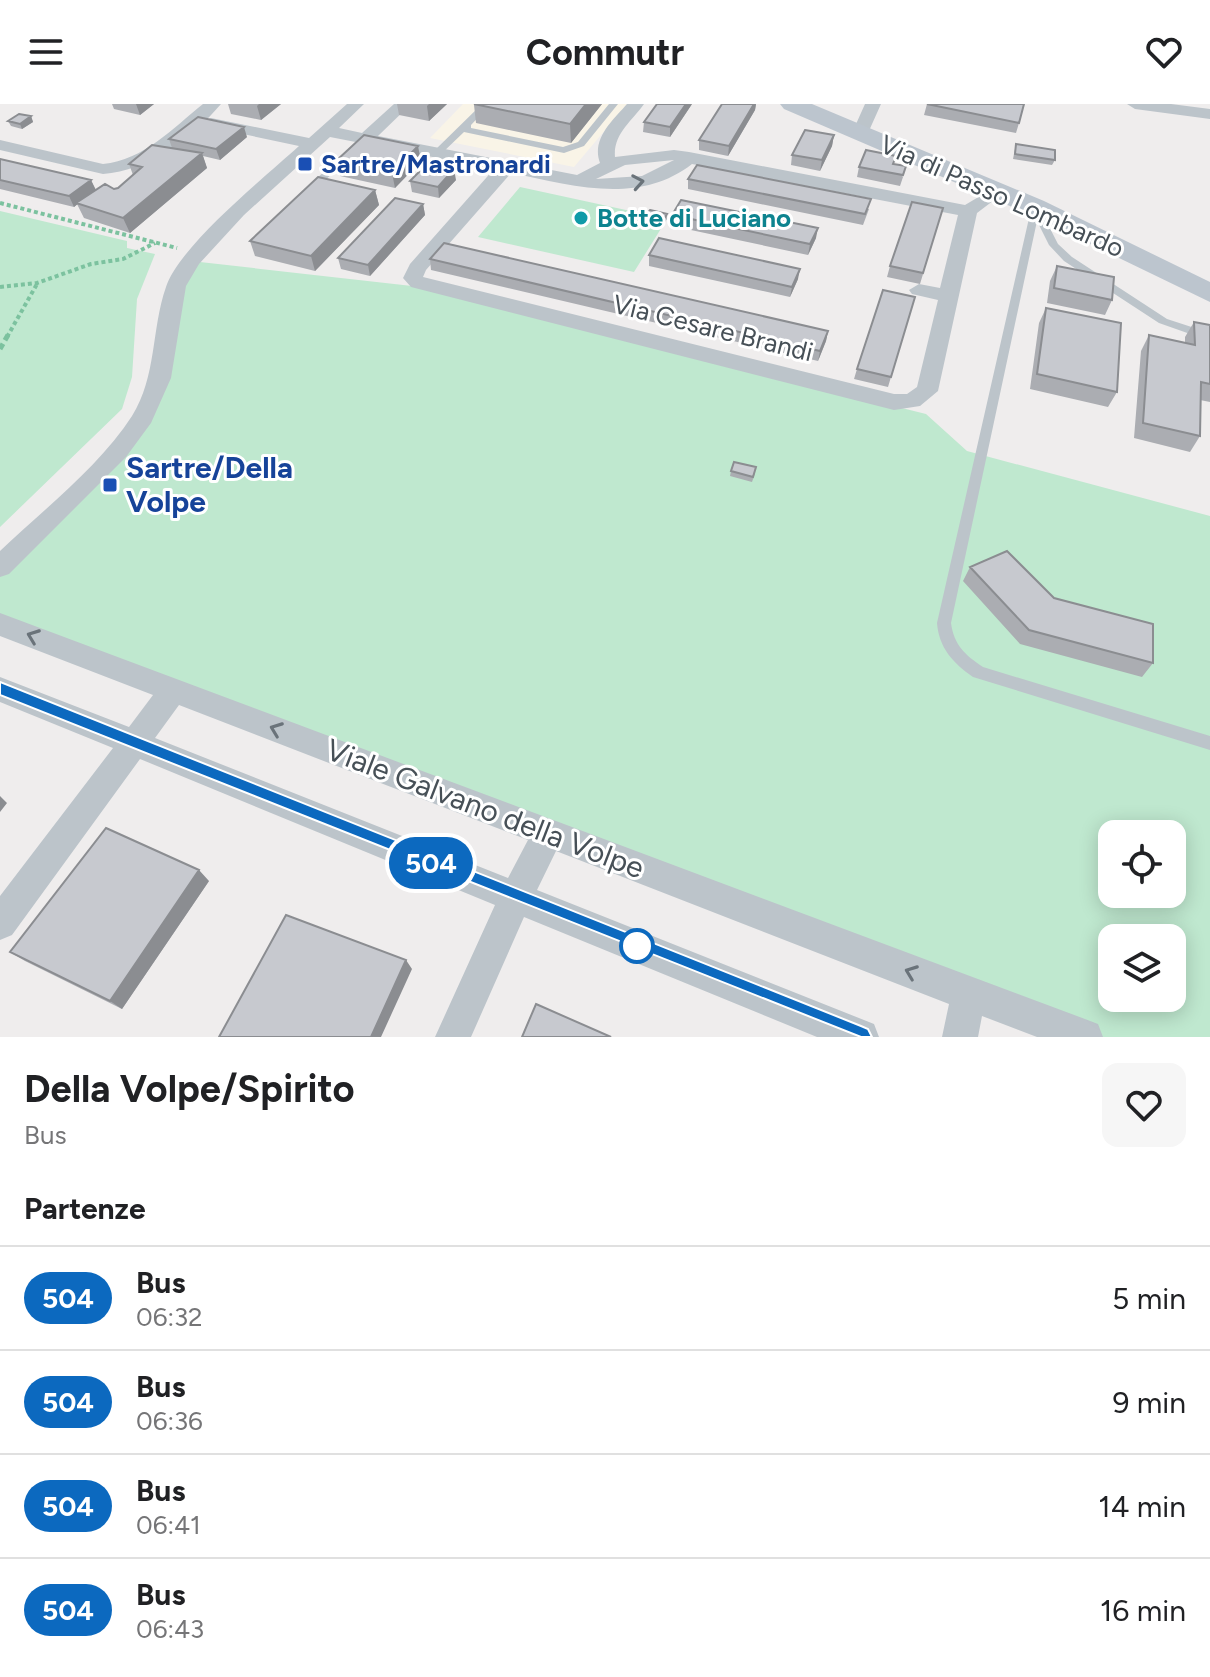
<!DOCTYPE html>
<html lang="it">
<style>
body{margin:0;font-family:Figtree,sans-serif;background:#f6f6f6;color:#202124;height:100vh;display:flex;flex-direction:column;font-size:30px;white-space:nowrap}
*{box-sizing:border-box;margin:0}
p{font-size:26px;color:#757577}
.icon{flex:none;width:44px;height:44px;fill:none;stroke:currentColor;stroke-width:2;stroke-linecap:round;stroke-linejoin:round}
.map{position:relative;height:933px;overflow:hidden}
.drawer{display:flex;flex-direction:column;background:#fff;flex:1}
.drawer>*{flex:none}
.badge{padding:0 16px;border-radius:26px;font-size:28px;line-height:52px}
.buttons{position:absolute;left:1098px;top:716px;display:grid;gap:16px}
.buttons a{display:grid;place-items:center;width:88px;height:88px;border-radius:16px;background:#fff;box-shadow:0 4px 20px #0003;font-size:40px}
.map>.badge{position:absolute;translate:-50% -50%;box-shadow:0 0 0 4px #fff}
h2{padding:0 24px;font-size:30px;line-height:72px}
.round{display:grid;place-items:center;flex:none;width:84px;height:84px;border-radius:16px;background:#f6f6f6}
.summary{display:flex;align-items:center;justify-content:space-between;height:136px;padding:0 24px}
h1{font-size:38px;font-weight:700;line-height:60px}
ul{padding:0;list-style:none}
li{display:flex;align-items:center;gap:24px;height:104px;padding:0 24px;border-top:2px solid #e0e0e0}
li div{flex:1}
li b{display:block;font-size:30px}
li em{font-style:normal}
li .badge{min-width:88px;font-weight:700;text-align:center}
header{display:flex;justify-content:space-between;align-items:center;height:104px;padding:0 24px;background:#fff;font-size:36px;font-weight:700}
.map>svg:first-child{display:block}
.commercial{fill:#f9f4e7}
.green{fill:#bfe8cf;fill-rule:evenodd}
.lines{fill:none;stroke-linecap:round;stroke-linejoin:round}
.path-far1{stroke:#7cc29f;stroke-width:4;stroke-dasharray:4 3;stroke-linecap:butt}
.path{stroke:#7cc29f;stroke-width:5;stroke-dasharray:6 4;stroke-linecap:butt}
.lane{fill:#bcc4ca;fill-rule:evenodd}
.street{fill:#bcc4ca;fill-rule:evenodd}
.secondary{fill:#bcc5ce;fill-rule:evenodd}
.wall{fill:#abadb2}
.shaded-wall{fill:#8b8d91}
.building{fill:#c7c9cf;stroke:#8b8d91;stroke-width:2}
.oneway{stroke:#6a737a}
.line{fill:#0c69bf;stroke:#fff;stroke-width:2}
.transit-dot{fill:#1a4fb4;stroke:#fff;stroke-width:3}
.culture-dot{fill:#0f9aa8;stroke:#fff;stroke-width:3}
.stop-dot{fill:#fff;stroke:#0c69bf;stroke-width:4}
.labels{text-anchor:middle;stroke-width:6;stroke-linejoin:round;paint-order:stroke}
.far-transit-label{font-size:26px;font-weight:bold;fill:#164399;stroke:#fff;text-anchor:start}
.far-street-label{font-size:26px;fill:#475057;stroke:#fff}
.far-culture-label{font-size:26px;font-weight:bold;fill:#0d838f;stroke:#fff;text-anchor:start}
.transit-label{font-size:30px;font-weight:bold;fill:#164399;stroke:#fff;text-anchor:start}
.street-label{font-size:30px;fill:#475057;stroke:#fff}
</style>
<header><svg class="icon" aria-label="menu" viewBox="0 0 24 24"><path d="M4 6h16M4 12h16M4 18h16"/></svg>Commutr<svg class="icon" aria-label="heart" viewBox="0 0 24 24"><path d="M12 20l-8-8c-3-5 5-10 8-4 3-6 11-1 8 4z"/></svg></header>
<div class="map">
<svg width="1210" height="933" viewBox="0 0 1210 933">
<rect width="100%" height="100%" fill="#efeded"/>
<path class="commercial" d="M463,0H627L574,63L430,34Z"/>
<path class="green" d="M520,83L649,111L645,120L662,123L634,168L478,133Z
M0,107L127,137V144L155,150L137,195L132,273L122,305L0,423Z
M191,157L412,182L926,310L967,347L1210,412V933H1082L0,520V462L135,325ZM1112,730H1172V790H1112ZM1112,834H1172V894H1112Z"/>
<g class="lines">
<path class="path-far1" d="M0,99L177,144
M0,183L37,179L91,160L123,155L155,139
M7,233L37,180"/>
<path class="path" d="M0,245L8,231"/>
<path class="lane" d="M482,0H491L471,21V24L563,43L578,38L609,0H618L584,42L564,49L464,28L440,51H434V47Z
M347,47L355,49L312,88H306V84Z
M1032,101H1038L1058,140L1072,153L1167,215L1210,229V237L1159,219L1064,157L1049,141L1037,117L951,519C954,541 965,551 983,563L1210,632V646L973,573C953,559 939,544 937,519Z"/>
<path class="street" d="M203,0H221C192,34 148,67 103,70L0,46V36L103,60C144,56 173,24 203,0Z
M347,0H364L339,24L362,29L394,0H411L378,32L577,71L600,59C591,35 613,16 627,0H644C632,17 613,30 615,53L674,46L689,48L965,101L997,82L1006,87L977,109L938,287L920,302L894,306L411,183L403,174L410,160L494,65L330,33L244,111L199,160L186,182L171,274L151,319L126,353L9,470L0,473V447C43,406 100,362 132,312C157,272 151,226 166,183C180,141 265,73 299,42L205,22L203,19L205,16L211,14L309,34ZM674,56L642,72L596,75L625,61ZM692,60L958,111L940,184L919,180L909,186L912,190L938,196L917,283L907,290H894L423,173L426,166L511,69C571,81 638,102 692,60Z
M865,0H881L868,29L860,34L852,29Z
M1127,0H1171L1210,5V15L1135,5Z
M0,509L1085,915L1098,920L1103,933H1037L982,912L978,933H942L949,900L556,747L537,786L874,920L879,933H817L524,813L471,933H435L495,801L140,655L12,831L0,836V792L113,644L0,598V573L129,623L153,591L0,532ZM179,601L528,736L508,774L155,634Z"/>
<path class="secondary" d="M780,0H812L1044,97L1210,178V198L1026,109L784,5Z"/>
</g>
<path class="wall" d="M112,0H154L140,11L114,5Z
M228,0H281L261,16L231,10Z
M397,0H447L429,17L399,11Z
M602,0L571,39L476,19L474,1Z
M692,0L670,33L643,28L644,18Z
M722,0H756L755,6L728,52L699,46V36Z
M927,0L1019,19L1016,29L924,11Z
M31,12L33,18L22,25L11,22L8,17Z
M834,31L832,42L820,67L791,61L792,51Z
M247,33L220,56L203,52L207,64L130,129L84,114L77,100L74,103L0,85V55L91,76L95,86L114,85L118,84L133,71L129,60L172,44L169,35Z
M1016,40L1055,56L1052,61L1013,55Z
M336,57H421L395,84L340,72Z
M894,60L903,73L900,82L857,73L859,63Z
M688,75L869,105L863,121L688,85Z
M456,76L439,94L412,88L410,77Z
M375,86L379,101L315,167L255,152L250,137Z
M423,100L425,111L370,172L341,165L338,154Z
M943,104L920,180L887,173L890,162Z
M667,110V115L662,123L644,120V114Z
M672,111L816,134L808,151L672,122Z
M649,151L798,175L790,193L649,162Z
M430,155L828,227L826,237L818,257L431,166Z
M1057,162L1112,196L1105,211L1047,199L1050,177Z
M915,193L888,283L854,275L857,265Z
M1046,204L1117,288L1108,303L1030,285L1039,219Z
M1194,218L1210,221V298L1200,296V332L1190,348L1134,334L1141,247L1149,231L1185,239V233Z
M731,367L755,369L752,378L730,372Z
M970,463L1054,494L1153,559L1142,573L1020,540L963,477Z
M209,777L122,905L25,857L10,848Z"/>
<path class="shaded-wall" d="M136,0H154L140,11Z
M259,0H281L261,16L257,2Z
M429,0H447L429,17L427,2Z
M586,0H602L571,39L570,20Z
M686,0H692L670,33V23Z
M754,0H756L755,6L728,52L729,42Z
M31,12L33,18L22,25L20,20Z
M244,23L247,33L220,56L216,45Z
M834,31L832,42L820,67L822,56Z
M418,42L421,57L395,84L392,69Z
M202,49L207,64L130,129L123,114Z
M454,65L456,76L439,94L438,83Z
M91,76L96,86L74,103L69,92Z
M375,86L379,101L315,167L311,152Z
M423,100L425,111L370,172L368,161Z
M818,124L816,134L808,151L810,140Z
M800,165L798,175L790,193L792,183Z
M828,227L826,237L818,257L820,247Z
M0,692L7,699L0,708Z
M199,766L209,777L122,905L110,897Z
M406,856L412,865L381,933H371Z"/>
<path class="building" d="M474,0H586L570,20Z
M657,0H686L670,23L644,18Z
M722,0H754L729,42L699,36Z
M927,0H1024L1019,19Z
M19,10L31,12L20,20L8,17Z
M198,13L244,23L216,45L169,35Z
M805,26L834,31L822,56L792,51Z
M364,31L418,42L392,69L336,57Z
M1016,40L1055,46V56L1015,50Z
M152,41L202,49L123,114L76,99L105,80L114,85L118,84L142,63L129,60Z
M866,46L896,52L893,60L906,62L903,71L859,63Z
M0,55L91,76L69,92L0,76Z
M427,60L454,65L438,83L410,77Z
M697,61L871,95L865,110L688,75Z
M318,73L375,86L311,152L250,137Z
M395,94L423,100L368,161L338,154Z
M681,96L818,124L810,140L672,111Z
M912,98L943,104L923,169L890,162Z
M650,106L667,110L662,118L644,114Z
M659,134L800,165L792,183L649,151Z
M444,139L828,227L820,247L430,155Z
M1057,162L1114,173L1112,196L1054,184Z
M883,186L915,193L891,273L857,265Z
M1046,204L1121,219L1117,288L1037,270Z
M1194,218L1210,221V280L1201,278L1200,332L1143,319L1149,231L1195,241Z
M734,358L756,363L753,373L731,367Z
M1007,447L1054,494L1153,520V559L1029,526L970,463Z
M106,724L199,766L110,897L10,848Z
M286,811L406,856L371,933H219Z
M536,900L611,933H522Z"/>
<defs><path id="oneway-chevron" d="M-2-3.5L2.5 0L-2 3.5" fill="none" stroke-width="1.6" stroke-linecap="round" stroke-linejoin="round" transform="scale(2)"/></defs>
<g class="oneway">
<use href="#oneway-chevron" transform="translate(638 78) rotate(-10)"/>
<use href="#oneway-chevron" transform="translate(33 532) rotate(-159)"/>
<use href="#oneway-chevron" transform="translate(276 625) rotate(-159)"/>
<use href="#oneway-chevron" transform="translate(911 868) rotate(-159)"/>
</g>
<path class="line" d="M0,578L861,922L868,925L872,933H861L0,591Z"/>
<g class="transit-dot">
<rect x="297" y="52" width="16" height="16" rx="4"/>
<rect x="102" y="373" width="16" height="16" rx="4"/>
</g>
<circle class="culture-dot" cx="581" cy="114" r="8"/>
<circle class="stop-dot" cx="637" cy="842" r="16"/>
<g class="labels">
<g class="far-transit-label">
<text x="321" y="69">Sartre/Mastronardi</text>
</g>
<g class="far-street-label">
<text transform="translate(1002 92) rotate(24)" y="9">Via di Passo Lombardo</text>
<text transform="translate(713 224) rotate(14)" y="9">Via Cesare Brandi</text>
</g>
<g class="far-culture-label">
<text x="597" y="123">Botte di Luciano</text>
</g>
<g class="transit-label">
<text x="126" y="374">Sartre/Della<tspan x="126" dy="34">Volpe</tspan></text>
</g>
<g class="street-label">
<text transform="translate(485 705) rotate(21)" y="10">Viale Galvano della Volpe</text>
</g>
</g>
</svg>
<div class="buttons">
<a><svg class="icon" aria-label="locate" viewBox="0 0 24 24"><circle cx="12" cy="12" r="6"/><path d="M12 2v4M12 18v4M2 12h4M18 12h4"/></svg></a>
<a><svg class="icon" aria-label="layers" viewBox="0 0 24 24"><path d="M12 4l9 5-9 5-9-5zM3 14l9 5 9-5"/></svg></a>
</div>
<b class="badge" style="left:431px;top:759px;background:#0c69bf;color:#fff">504</b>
</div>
<section class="drawer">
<div class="summary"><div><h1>Della Volpe/Spirito</h1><p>Bus</p></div><a class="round"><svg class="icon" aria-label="heart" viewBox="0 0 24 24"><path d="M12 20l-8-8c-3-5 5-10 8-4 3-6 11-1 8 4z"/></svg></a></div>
<h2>Partenze</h2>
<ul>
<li><span class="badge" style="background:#0c69bf;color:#fff">504</span><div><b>Bus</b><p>06:32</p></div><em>5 min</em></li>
<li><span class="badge" style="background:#0c69bf;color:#fff">504</span><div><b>Bus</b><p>06:36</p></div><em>9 min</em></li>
<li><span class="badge" style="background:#0c69bf;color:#fff">504</span><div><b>Bus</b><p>06:41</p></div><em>14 min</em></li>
<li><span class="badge" style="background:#0c69bf;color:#fff">504</span><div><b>Bus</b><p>06:43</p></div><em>16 min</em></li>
</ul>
</section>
